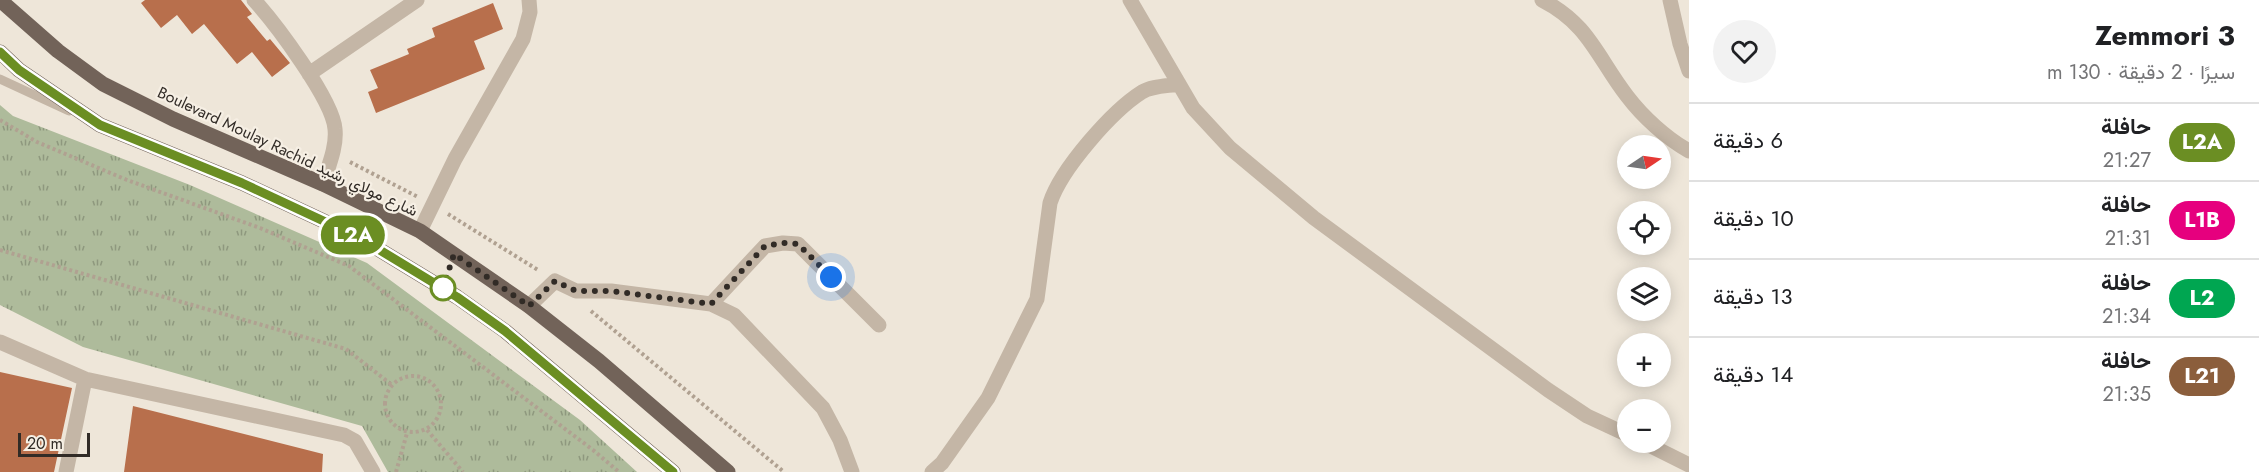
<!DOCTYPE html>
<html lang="ar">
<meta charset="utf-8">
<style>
body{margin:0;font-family:Jost,Vazirmatn,sans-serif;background:#f2f2f2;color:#202124;direction:rtl;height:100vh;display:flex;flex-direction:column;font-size:22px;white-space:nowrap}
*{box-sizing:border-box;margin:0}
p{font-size:20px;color:#757577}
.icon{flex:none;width:33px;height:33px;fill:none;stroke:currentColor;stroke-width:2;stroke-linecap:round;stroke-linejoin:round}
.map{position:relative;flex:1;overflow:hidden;direction:ltr}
.panel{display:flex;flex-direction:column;background:#fff;width:570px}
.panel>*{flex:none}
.badge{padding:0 12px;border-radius:20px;font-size:21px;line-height:39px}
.needle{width:39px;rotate:77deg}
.controls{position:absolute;left:1617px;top:135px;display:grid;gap:12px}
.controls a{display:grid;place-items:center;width:54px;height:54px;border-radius:50%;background:#fff;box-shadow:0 3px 15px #0003;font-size:30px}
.scale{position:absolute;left:18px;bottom:15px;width:72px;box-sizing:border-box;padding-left:6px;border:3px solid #312b26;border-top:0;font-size:16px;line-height:21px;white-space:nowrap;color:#312b26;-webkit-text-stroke:4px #f6efe4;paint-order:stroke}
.you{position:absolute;width:30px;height:30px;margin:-15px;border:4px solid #fff;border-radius:50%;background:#1a73e8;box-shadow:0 0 0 9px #1a73e833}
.map>.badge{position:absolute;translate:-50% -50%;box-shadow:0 0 0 3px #fff}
.round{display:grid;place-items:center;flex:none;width:63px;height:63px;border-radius:32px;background:#f2f2f2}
.summary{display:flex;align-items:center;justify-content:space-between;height:102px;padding:0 24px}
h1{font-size:28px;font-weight:700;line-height:45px}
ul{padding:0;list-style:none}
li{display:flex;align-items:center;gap:18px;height:78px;padding:0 24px;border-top:2px solid #e0e0e0}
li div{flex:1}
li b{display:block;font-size:22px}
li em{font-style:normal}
li .badge{min-width:66px;font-weight:700;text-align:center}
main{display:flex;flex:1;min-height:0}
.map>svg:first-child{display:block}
.grass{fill:url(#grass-tufts)}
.building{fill:#b86f4c}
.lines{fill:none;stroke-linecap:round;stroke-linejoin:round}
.path{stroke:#b0a191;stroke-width:4;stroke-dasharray:3 3;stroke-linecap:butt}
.lane{stroke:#c4b6a6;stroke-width:9}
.street{stroke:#c4b6a6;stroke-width:15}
.primary{stroke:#726359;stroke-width:15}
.line-casing{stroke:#fff;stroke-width:14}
.line{stroke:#6b8e23;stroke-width:9}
.walk{stroke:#312b26;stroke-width:6;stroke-dasharray:0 10.8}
.stop-dot{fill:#fff;stroke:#6b8e23;stroke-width:3}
.labels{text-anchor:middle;stroke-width:4.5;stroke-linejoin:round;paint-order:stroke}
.street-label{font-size:16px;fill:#312b26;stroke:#f6efe4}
</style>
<main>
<section class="panel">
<div class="summary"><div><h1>Zemmori 3</h1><p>سيرًا · 2 دقيقة · 130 m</p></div><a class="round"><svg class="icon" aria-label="heart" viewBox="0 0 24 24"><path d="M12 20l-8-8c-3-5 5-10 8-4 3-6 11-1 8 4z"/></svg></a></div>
<ul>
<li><span class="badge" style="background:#6b8e23;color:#fff">L2A</span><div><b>حافلة</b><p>21:27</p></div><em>6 دقيقة</em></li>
<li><span class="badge" style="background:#e6007e;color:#fff">L1B</span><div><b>حافلة</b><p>21:31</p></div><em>10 دقيقة</em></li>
<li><span class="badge" style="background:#00a651;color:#fff">L2</span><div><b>حافلة</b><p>21:34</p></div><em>13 دقيقة</em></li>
<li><span class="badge" style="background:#8b5e3c;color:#fff">L21</span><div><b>حافلة</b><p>21:35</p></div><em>14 دقيقة</em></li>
</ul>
</section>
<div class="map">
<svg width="1689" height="472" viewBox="0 0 1689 472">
<defs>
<pattern id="grass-tufts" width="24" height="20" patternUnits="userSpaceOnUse" patternTransform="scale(1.5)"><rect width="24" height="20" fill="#aebb9b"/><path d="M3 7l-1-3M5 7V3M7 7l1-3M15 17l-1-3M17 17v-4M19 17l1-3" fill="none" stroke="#8e987e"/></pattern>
</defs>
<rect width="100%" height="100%" fill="#eee6d9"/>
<path class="grass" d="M0,105L13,116L190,185L367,263L580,420L637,472H388L362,426L83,347L0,305Z"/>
<path class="building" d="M145,0H241L252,14L247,17L267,41L270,39L290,63L272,77L252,52L237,64L204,24L192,34L177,15L161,28L141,3Z
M493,3L503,29L474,41L485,69L376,113L368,92L378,88L370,70L409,54L407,49L435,37L432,28Z
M0,372L72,388L54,472H0Z
M133,406L323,454L322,472H124Z"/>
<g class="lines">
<path class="path" d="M0,120L37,142L127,180L260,228L349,266L593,450L619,472
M350,162L418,197
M448,214L538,270
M0,250L346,349L392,385
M591,311L784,472
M385 404a28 28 0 1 1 56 0a28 28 0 1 1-56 0Z
M427,430L463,472
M396,472L407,433"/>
<path class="lane" d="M0,79L69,111"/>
<path class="street" d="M254,0C275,23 333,100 335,129C337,147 328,167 323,184
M1130,0L1193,108L1230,148L1314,218L1548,390L1587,416L1628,435
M1542,0C1589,24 1597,57 1627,96C1643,117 1666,138 1689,151
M1670,0L1680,44L1689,71
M309,74L417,0
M420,231L455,159L523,39L530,12L529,0
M711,304L765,246L783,243L798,244L879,325
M529,306L555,281L576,291H611L711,304L734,315L823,408L840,440L852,472
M0,342L85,379L344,435L355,441L373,472
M1643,442L1689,465
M66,472L85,379
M932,472L942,463L988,398L1037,299L1050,203C1061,169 1112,111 1142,92C1151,86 1168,86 1179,84"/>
<path class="primary" d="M0,0L58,51L103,84L173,119L323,184L420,231L529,306L599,361L728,472
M0,52L19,70L100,125L242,183L360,238L457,297L505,331L673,472"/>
</g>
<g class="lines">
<g class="line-casing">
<path id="line" d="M0,52L19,70L100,125L242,183L360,238L457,297L505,331L673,472"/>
</g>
<use href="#line" class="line"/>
<path class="walk" d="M443,288L454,254L529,306L555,281L576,291H611L711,304L765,246L783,243L798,244L831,277"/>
</g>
<circle class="stop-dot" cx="443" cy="288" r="12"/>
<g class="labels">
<g class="street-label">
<text transform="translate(288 151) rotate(25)" y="6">Boulevard Moulay Rachid شارع مولاي رشيد</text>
</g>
</g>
</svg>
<div class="controls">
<a><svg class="needle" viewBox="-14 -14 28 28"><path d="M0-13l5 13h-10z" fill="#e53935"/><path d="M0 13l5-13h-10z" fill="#757577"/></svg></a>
<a><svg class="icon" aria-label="locate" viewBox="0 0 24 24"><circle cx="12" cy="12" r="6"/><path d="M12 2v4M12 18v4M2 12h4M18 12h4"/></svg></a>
<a><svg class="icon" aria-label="layers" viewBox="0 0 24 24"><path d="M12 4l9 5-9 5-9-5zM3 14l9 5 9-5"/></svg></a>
<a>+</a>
<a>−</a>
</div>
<div class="scale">20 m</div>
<div class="you" style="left:831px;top:277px"></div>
<b class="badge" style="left:353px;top:235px;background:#6b8e23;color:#fff">L2A</b>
</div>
</main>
